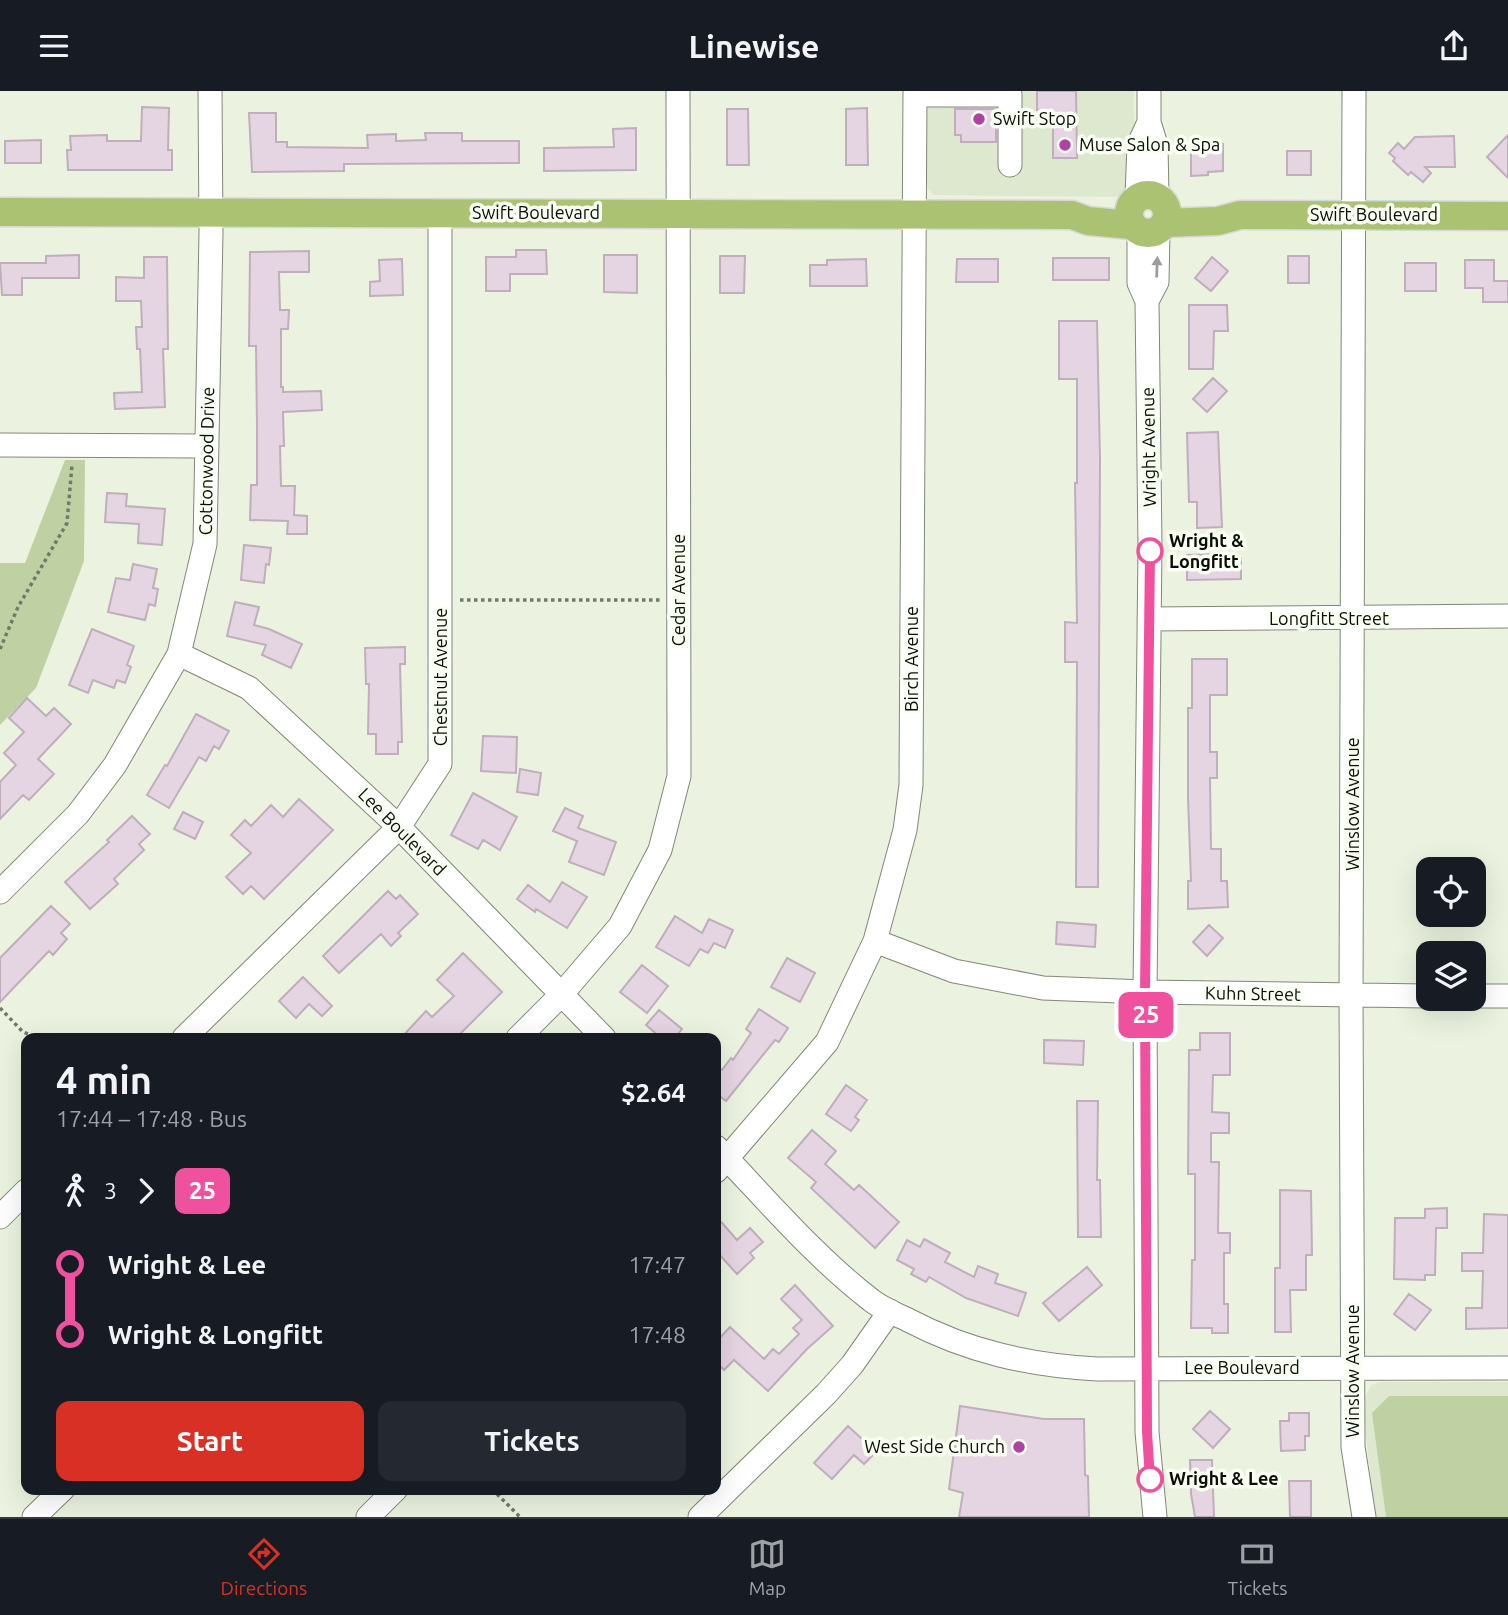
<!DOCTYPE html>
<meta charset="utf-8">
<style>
body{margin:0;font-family:Ubuntu,sans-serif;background:#242831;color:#f1f3f6;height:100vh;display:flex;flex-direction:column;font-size:26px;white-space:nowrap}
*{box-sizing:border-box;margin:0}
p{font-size:23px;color:#9ea1a6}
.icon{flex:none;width:38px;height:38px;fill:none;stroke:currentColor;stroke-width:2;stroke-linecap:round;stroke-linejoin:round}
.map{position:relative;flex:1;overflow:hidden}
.panel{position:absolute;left:21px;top:942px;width:700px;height:462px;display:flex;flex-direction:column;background:#171b24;border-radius:14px;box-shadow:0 7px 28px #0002}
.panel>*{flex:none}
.badge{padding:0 14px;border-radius:10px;font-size:24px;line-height:46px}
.controls{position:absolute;left:1416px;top:766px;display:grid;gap:14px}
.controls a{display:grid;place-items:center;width:70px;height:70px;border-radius:14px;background:#171b24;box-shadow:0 7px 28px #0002;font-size:35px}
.map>.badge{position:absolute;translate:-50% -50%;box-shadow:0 0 0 4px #fff}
.legs{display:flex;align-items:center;gap:10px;height:77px;padding:0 35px;font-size:23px}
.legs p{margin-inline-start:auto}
.summary{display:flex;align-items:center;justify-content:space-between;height:119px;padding:0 35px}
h1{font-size:38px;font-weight:600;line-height:52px}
.button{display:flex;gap:14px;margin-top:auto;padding:14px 35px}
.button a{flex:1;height:80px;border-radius:14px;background:#d93025;color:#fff;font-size:28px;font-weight:600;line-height:80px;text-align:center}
.button a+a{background:#242831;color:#f1f3f6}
ul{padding:0 35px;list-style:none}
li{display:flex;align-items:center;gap:24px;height:70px;font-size:26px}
li i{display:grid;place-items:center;width:10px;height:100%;margin:0 9px;background:currentColor}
li i::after{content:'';width:18px;height:18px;margin:-9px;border:5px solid;border-radius:50%;background:#171b24}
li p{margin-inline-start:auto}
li:first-child i{background:linear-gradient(#0000 50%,currentColor 0)}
li:last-child i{background:linear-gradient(currentColor 50%,#0000 0)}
header{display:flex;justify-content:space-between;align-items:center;height:91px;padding:0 35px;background:#171b24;font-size:32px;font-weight:600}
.menu{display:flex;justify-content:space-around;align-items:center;height:98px;border-top:2px solid #363941;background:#171b24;font-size:19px;color:#9ea1a6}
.menu a{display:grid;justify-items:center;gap:4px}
.menu .current{color:#d93025}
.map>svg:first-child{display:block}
.built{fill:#dde8ce}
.green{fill:#bfd1a2}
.building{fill:#e5d4e1;stroke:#bfaebb;stroke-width:2}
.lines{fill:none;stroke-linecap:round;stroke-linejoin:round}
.minor-casing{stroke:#818877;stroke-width:25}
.major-casing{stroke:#d8d8d7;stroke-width:31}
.path{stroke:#72786c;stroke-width:3.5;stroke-dasharray:3.5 3.5;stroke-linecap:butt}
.minor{stroke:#fff;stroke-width:23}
.major{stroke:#acc273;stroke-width:28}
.oneway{fill:#9d9e9c}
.line-1-casing{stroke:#fff;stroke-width:16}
.line-1{stroke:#ef519e;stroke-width:10}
.poi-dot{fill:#b043a2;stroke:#fafff3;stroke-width:2.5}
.stop-1-dot{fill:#fff;stroke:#ef519e;stroke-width:3.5}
.labels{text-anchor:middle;stroke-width:7;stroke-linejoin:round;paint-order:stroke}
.poi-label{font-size:18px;fill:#0a0d07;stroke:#fafff3;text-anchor:start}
.street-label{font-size:18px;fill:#0a0d07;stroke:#fafff3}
.stop-label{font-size:18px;font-weight:bold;fill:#0a0d07;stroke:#fafff3;text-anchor:start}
</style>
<header><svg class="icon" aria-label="menu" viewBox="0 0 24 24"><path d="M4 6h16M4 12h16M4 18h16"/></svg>Linewise<svg class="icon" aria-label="share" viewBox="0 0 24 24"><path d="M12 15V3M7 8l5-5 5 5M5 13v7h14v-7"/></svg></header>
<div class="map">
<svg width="1508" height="1426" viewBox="0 0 1508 1426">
<rect width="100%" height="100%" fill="#ebf3e0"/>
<path class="built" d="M926,0H1134L1135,93L1129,103L1124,106L933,104L926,95Z
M1380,1291H1508V1426H1375L1366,1345L1364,1308L1371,1294Z"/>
<path class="green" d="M65,369H85L84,470L36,597L0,634V472H25Z
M1389,1305H1508V1426H1386L1372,1322Z"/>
<path class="building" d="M1037,0H1076L1077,67H1053V19H1037Z
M142,16L169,17L168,59H172V79H68L67,59H71L70,45L107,44V50H141Z
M867,17L868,74H846V18Z
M727,18H748L749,74H727Z
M955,18H996V51H961V44H955Z
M249,22H276V51H287V56L368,57L367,44L396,43V50L426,49L425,42H462V50H519V72L344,73V80L252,81Z
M636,37V79L544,80V57L614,56L613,38Z
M1508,44V87L1487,66Z
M1454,45L1455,76H1425L1431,82L1423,91L1411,81L1408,84L1393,70L1395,67L1389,62L1398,52L1404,58L1415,46Z
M41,49V72H5V50Z
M1191,53H1223V80L1208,81V84L1191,85Z
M1287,60H1311V84H1287Z
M516,159H546L547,183H510V200H486V166H516Z
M309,160V181H279L280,219H289L288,238H281V296H283V301L321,300L322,319L283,321L284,355H280L281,395H295L294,424L307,425V443H287L288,430L250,429L251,394H257V337L256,255H249L250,161Z
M79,164V187H22V204H2L0,172H46V165Z
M604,164H637V202L604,201Z
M720,165H745L744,202H720Z
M1288,165H1309V192H1288Z
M144,166H167L168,258H163L165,316L115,318L114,302L142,301L140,258H137L136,236H142L141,210H116V186L144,187Z
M1212,166L1228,180L1211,200L1195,187Z
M1053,167H1109V189H1053Z
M402,168L403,204L370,205V191L380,190L379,169Z
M866,168L867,195H810V174H827V169Z
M957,168H998V191H956Z
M1465,169H1494V190H1508V211H1483V197H1465Z
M1405,172H1436V200H1405Z
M1189,214H1227L1228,240H1214L1213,278H1189Z
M1059,230H1097L1100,368L1098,796H1076L1077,571H1065V531L1077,532L1075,392H1077V288H1059Z
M1213,287L1227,300L1207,321L1193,308Z
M1218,341L1222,436L1197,437V411H1189L1187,342Z
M107,402L127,403L126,415L165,418L162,454L138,452L139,433L105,431Z
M244,454L271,457L269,474L266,473L264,492L241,489Z
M1218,463V467H1241V488L1187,489V464Z
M133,473L157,478L153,497L158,498L155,515L149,513L145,529L108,521L116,487L130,489Z
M235,511L259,516L254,534L269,538L302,553L291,577L262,564L266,554L227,545Z
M92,538L134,555L127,574L131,576L125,592L117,589L114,597L93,589L88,602L69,594Z
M405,556V573H400L402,651H398V663H376V643H368L369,593H366L365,557Z
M1192,568H1227V604H1210V661H1217V687H1210L1211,758H1221V790H1227L1228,816L1188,818V790H1191L1188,707V617H1192Z
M27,607L46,625L54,617L71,633L38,668L54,683L29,709L23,704L0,728V691L16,674L4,662L24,641L9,627Z
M196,623L229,640L219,658L214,655L206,670L199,666L169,717L147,704L165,674L167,675Z
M483,645L517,646L516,682L481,680Z
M520,678L541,682L538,704L517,701Z
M473,702L517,726L500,759L483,749L478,758L451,744Z
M299,708L333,739L264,808L251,795L243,803L226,786L251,762L231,744L245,729L251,735L271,714L283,726Z
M565,717L583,725L578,737L616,751L604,784L569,771L577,750L553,740Z
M183,721L203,731L195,748L174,738Z
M132,725L150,743L139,753L144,759L114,788L118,793L90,818L65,791L109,751L107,749Z
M562,791L587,806L567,837L536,818L535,821L517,808L528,794L550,811Z
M388,800L396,808L400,804L418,823L398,842L401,845L391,855L381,843L339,882L323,865Z
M51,815L70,833L61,842L67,848L53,864L49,860L0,911V867Z
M675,825L702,842L709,828L733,839L725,857L714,852L708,862L700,858L689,875L656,856Z
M1057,831L1096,834L1095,856L1056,853Z
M1209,834L1223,847L1207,865L1193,851Z
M463,862L502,901L456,947H401L426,920L432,926L454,905L437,889Z
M787,867L815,882L800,911L771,896Z
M642,874L668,895L647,922L620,901Z
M303,886L332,915L322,925L309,913L296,927L279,910Z
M759,918L788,937L779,951L775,949L726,1010L716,1002V975L722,979L731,967L733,969L751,942L746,938Z
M659,919L682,938L675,947H661L646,934Z
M1200,942H1230V984H1213L1212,1021L1229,1022V1042H1211V1071H1219L1218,1142H1230V1162H1224V1213H1228V1242H1212V1237H1191L1192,1169H1195V1083H1188L1189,959H1200Z
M1044,949L1084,950L1083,974L1044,972Z
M846,994L867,1009L855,1026L859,1029L851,1040L826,1023Z
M1077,1010H1098L1097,1089H1100L1101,1146H1078Z
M812,1039L836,1060L825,1073L854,1099L859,1094L899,1131L875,1157L811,1097L816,1091L788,1067Z
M1280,1099L1311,1100L1312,1164H1306V1199H1290L1291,1241H1275V1177H1280Z
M1447,1117V1137H1436L1435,1184H1425V1189L1394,1188L1395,1127H1425V1118Z
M1484,1123L1508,1124V1237L1466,1238V1217H1482L1483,1180H1462V1162H1483Z
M716,1125L737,1149L750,1137L763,1151L750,1162L754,1167L737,1183L716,1160Z
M924,1148L950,1162L945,1171L974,1186L978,1175L998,1183L995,1192L1026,1202L1018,1225L966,1207L929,1186L926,1191L911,1183L914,1178L897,1169L907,1149L920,1156Z
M1087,1176L1102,1194L1059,1230L1043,1212Z
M795,1194L833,1235L807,1258L768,1300L734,1269L724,1279L716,1271V1251L730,1236L764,1268L773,1258L779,1263L799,1243L793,1237L802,1229L781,1208Z
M1409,1203L1431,1219L1415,1239L1394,1223Z
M960,1315L1044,1328H1084L1085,1384L1088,1385L1089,1426H959L963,1402L949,1398Z
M1210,1320L1230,1338L1213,1357L1193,1338Z
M1289,1322H1309V1345H1305V1359L1281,1360L1280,1330H1289Z
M848,1335L876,1361L864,1373L854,1364L832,1388L814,1372Z
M1190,1369H1212L1214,1426H1195L1191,1403Z
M1289,1390H1311V1426H1290Z"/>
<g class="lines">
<g class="minor-casing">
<path id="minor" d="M1149,0V31L1156,54L1157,105
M1354,0L1351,905L1353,1356L1364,1426
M915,4H1010V74
M1137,106L1139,53L1149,31
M1139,140V192L1147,210L1150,456L1145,901L1147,1341L1155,1426
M1147,210L1157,191L1158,140
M0,354L207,355
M1149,528L1508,525
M179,563L249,597L399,736L604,947
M0,801L78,723L115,674L179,563L205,453L211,141L210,0
M875,850L954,880L1043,897L1145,901L1428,905
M1474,905H1508
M184,947L399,736L440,673V122
M518,947L561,904L620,835L660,759L679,685L678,0
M716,1056C766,1108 814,1165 871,1209C882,1218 896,1223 908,1229C969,1261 1029,1274 1097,1278L1508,1277
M716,1080L827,951L875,850L905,739L911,694L915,0
M0,1126L26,1100
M34,1426L63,1398
M368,1426L396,1398
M700,1426L826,1303L852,1274L890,1220"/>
</g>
<g class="major-casing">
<path id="major" d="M1129 123a19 19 0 1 1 38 0a19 19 0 1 1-38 0Z
M0,121L1072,124L1088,130L1131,134
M1165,132L1218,130L1240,124L1508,125"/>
</g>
<path class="path" d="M460,509H662
M0,558L18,516L67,432L72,374
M0,917L23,941L38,947
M492,1398L520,1426"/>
<use href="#minor" class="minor"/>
<use href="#major" class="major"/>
</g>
<defs><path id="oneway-solid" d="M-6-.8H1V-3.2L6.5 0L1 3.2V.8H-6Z" transform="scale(1.75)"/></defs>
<use class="oneway" href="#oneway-solid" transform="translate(1157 176) rotate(-88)"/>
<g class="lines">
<g class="line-1-casing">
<path id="line-1" d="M1150,460L1145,901L1147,1341L1150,1388"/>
</g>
<use href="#line-1" class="line-1"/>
</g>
<g class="poi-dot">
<circle cx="979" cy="28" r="7"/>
<circle cx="1065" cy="54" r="7"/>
<circle cx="1019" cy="1356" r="7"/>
</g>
<g class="stop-1-dot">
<circle cx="1150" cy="460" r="12"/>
<circle cx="1150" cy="1388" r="12"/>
</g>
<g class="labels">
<g class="poi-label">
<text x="993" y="34">Swift Stop</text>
<text x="1079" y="60">Muse Salon &amp; Spa</text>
<text x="1005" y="1362" text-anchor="end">West Side Church</text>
</g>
<g class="street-label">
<text x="536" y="128">Swift Boulevard</text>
<text x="1374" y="130">Swift Boulevard</text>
<text transform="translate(1149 356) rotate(-91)" y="6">Wright Avenue</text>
<text transform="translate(207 370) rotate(-89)" y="6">Cottonwood Drive</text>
<text transform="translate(679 499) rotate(-90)" y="6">Cedar Avenue</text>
<text x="1329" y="534">Longfitt Street</text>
<text transform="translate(912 568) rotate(-90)" y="6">Birch Avenue</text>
<text transform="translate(441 586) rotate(-90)" y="6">Chestnut Avenue</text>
<text transform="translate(1353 713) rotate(-90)" y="6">Winslow Avenue</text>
<text transform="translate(402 741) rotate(45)" y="6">Lee Boulevard</text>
<text transform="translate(1253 903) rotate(1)" y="6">Kuhn Street</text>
<text x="1242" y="1283">Lee Boulevard</text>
<text transform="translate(1353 1280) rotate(-90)" y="6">Winslow Avenue</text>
</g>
<g class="stop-label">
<text x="1169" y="456">Wright &amp;<tspan x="1169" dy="21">Longfitt</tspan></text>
<text x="1169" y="1394">Wright &amp; Lee</text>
</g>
</g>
</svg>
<div class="controls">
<a><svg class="icon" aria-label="locate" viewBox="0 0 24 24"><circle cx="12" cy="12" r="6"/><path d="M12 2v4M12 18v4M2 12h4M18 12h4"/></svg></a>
<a><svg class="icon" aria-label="layers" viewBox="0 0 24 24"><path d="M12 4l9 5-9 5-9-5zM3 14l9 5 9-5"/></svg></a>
</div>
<b class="badge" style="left:1146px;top:924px;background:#ef519e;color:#fff">25</b>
<section class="panel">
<div class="summary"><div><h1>4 min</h1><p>17:44 – 17:48 · Bus</p></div><b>$2.64</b></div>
<div class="legs"><svg class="icon" aria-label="walk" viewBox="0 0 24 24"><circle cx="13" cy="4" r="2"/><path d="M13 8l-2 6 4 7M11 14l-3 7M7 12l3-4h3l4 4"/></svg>3<svg class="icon" aria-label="forward" viewBox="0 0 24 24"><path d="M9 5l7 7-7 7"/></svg><b class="badge" style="background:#ef519e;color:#fff">25</b></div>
<ul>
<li><i style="color:#ef519e"></i><b>Wright &amp; Lee</b><p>17:47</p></li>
<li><i style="color:#ef519e"></i><b>Wright &amp; Longfitt</b><p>17:48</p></li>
</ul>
<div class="button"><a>Start</a><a>Tickets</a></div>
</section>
</div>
<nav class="menu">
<a class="current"><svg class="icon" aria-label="directions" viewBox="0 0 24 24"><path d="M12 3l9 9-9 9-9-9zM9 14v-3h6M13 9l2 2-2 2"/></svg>Directions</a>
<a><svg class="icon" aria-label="map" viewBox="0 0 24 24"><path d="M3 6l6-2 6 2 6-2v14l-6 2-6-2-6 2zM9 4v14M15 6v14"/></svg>Map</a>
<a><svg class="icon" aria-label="tickets" viewBox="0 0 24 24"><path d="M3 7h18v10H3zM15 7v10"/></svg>Tickets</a>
</nav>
